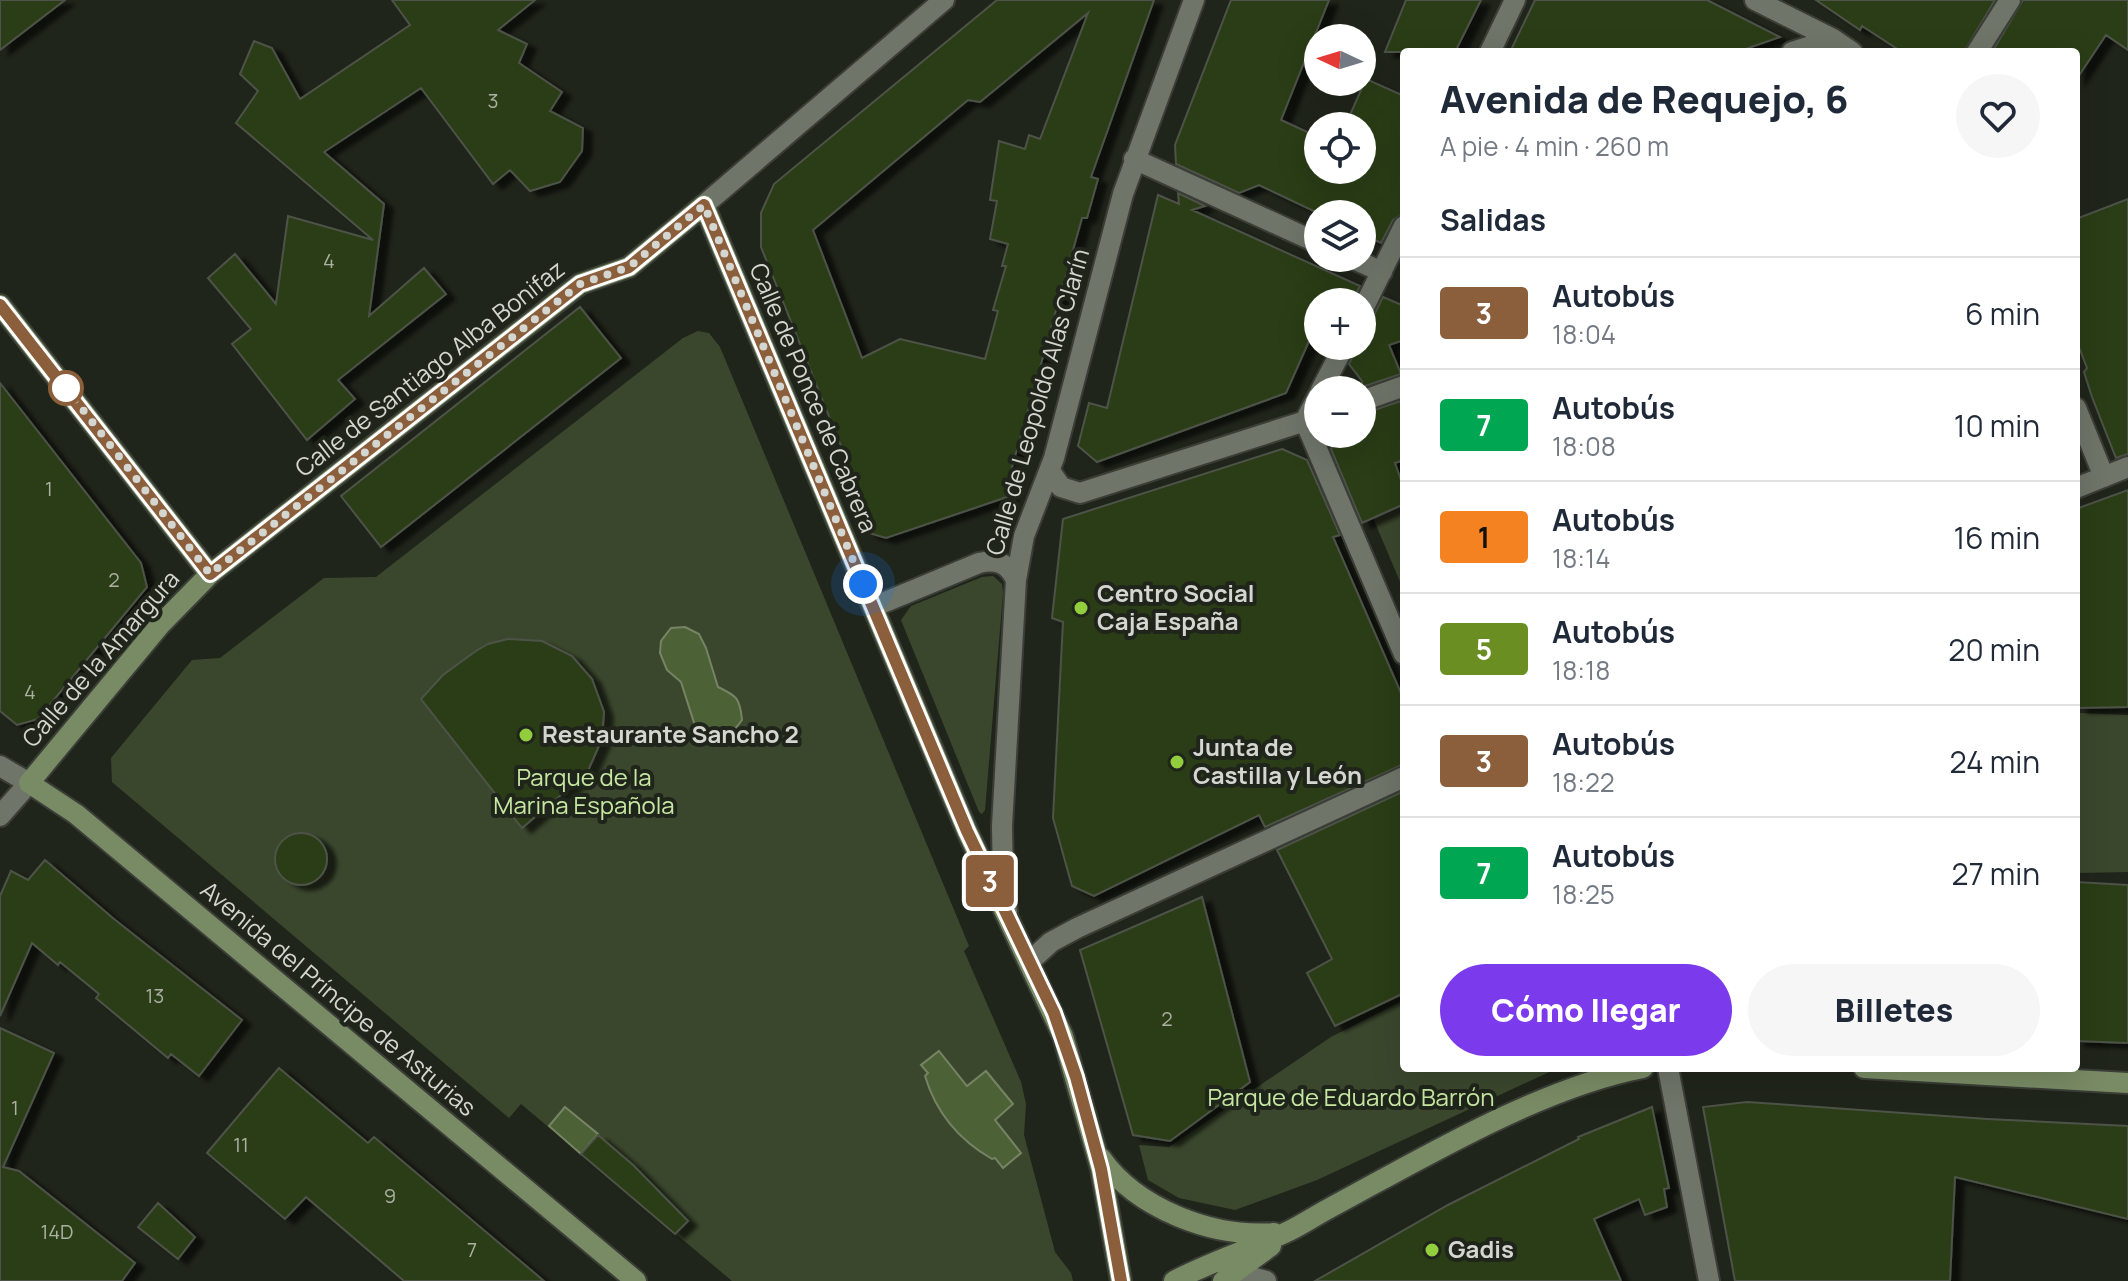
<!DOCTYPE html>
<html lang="es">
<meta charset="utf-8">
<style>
body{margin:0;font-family:Manrope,sans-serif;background:#f6f6f7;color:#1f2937;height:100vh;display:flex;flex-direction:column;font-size:30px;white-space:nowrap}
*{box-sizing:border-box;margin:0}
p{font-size:26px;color:#747a83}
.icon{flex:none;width:44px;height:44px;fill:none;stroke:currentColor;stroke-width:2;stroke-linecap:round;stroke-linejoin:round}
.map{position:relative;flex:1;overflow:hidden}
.drawer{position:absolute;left:1400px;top:48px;width:680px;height:1024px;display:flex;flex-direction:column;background:#fff;border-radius:8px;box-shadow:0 8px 32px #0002}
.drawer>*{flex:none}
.badge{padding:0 16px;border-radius:6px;font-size:28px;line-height:52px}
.needle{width:52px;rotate:274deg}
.buttons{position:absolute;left:1304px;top:24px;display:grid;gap:16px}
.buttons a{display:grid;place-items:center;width:72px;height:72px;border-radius:50%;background:#fff;box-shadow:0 8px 32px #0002;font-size:40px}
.you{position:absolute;width:40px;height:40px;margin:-20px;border:6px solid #fff;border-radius:50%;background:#1a73e8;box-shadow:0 0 0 12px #1a73e833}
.map>.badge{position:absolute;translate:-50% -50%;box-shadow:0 0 0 4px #fff}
h2{padding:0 40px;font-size:30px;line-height:72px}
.round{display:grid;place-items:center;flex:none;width:84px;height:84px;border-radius:42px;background:#f6f6f7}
.summary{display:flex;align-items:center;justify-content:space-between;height:136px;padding:0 40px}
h1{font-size:38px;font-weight:800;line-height:60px}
.primary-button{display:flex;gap:16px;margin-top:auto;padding:16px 40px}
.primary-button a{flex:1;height:92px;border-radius:48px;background:#7c3aed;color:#fff;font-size:32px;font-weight:800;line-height:92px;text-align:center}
.primary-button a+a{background:#f6f6f7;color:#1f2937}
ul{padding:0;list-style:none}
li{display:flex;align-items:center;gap:24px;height:112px;padding:0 40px;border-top:2px solid #e0e1e3}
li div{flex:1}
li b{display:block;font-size:30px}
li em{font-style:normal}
li .badge{min-width:88px;font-weight:700;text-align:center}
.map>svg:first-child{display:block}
.green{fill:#3b472d}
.water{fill:#4d6137;stroke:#768465;stroke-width:2}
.building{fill:#2b3c14;stroke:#4d5348;stroke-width:2;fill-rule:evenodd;filter:url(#shadow)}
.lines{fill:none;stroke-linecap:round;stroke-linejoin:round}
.minor-casing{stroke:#3a3e37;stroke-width:24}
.secondary-casing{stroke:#3a3e37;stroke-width:24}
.minor{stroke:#6f7569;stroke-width:20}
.secondary{stroke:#798b65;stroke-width:20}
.line-casing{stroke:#fff;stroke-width:18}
.line{stroke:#8b5e3c;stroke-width:12}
.walk{stroke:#d4d7d1;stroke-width:8;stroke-dasharray:0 14.4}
.stop-dot{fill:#fff;stroke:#8b5e3c;stroke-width:4}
.poi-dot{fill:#92cd3e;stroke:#20251b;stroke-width:3}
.labels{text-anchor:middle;stroke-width:8;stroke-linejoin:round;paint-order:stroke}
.number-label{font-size:20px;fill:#aab0a2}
.street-label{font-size:24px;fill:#d4d7d1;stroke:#20251b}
.poi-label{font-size:24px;font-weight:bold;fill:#d4d7d1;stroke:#20251b;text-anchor:start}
.park-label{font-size:24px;fill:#c6e7a2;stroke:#20251b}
</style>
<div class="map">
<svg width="2128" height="1281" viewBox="0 0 2128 1281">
<defs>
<filter id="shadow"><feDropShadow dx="9" dy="5" stdDeviation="2" flood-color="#0009"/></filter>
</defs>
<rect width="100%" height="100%" fill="#20251b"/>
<path class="green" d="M698,331L709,333L720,347L969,946L964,951L1021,1082L1026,1104L1024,1135L1055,1252L1071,1273L1073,1281H732L521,1104L509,1118L112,782L111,758L192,660L220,658L324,578L376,577L683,338Z
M1404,504V591L1373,518Z
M993,576L1002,584L1003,593L985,810L982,814L979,812L901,620L911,606L982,577Z
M2076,686L2080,713L2128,715V872L2076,873Z
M1404,1000V1068H1558L1317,1180L1235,1210L1179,1198L1148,1180L1139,1145L1169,1147L1331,1037Z"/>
<path class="water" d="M685,627L699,634L706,648L718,687C737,696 740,698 742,720L731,734L712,740L697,732L681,682L667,670L660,653L661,641L671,628Z
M939,1051L967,1086L986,1071L1013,1104L995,1120L1021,1153L1003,1168L995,1158L992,1159C959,1140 936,1113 925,1076L928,1073L921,1065Z
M565,1107L598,1134L581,1154L549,1126Z"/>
<path class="building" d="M0,0H65L0,50Z
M392,0H535L498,30L527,44L519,63L562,92L550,111L583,128L582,151L560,182L530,191L510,170L493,184L421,88L324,152L384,204L369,316L424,268L446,294L338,380L355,399L307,440L232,344L251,329L208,278L235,254L276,304L288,216L373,240L236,123L258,91L240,74L254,41L272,48L300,99L410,25Z
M997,0H1154L1091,177L1098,179L1087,218H1082L1007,485L1010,496L886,538L869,533L844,478L849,466L761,247V213L774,184ZM1088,13L1040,139L1029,135L1025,149L999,141L990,200L997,201L990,239L1008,244L1002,266H1006L993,310L998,311L985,359L900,339L862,358L813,230L968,100L980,102Z
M1231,0H1329L1281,120L1318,137V170H1362V126H1345L1366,79L1404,96V213L1393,220L1381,243L1362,234V214H1320L1259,185L1239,193L1176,164L1175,145Z
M1406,0H1481L1455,52H1385Z
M1535,0H1707L1780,37L1737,52H1510Z
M1816,0H1995L1964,52H1902L1862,26L1860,30Z
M2023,0H2128V50L2106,35L2076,80V52H1992Z
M1178,193L1205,206L1192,210L1360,286L1352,302H1318V321L1286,393L1097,462L1078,446L1089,403L1107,408L1158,195L1179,204Z
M2128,199V454L2116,458L2092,397L2084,372L2087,368L2076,339V219Z
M1383,297L1404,306V340L1389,345L1401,374L1362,387V381L1349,364L1357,346H1362V324L1373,317Z
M580,307L621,358L381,547L341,496Z
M0,383L141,563L147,587L38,719L17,725L0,711Z
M1404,400V460L1395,463L1404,489V504L1362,523L1331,449L1336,434H1362V414Z
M1282,449L1307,460L1340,535L1333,537L1404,700V764L1265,827L1259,815L1094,896L1072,886L1053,818L1063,622L1052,618L1063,519Z
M2128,490V707L2079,708L2076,686V509Z
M508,639L542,641L572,656L592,679L604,712L602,739L587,773L522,828L421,699L443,675L476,651L488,644Z
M1404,791V993L1335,1026L1307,973L1332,959L1277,850Z
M275 859a26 26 0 1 1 52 0a26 26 0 1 1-52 0Z
M45,860L114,919L242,1020L199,1076L171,1054L168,1058L96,998L99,994L60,962L58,965L32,943L0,1016V896L11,871L28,880Z
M2076,882L2128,885V1043L2076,1041Z
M1202,897L1250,1082L1170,1141L1133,1135L1080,950Z
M0,1028L54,1053L3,1167L19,1171L135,1263L122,1281H0Z
M279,1068L368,1143L374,1137L544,1281H404L306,1197L285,1219L207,1153Z
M1747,1102L1987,1119L2128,1126V1219L1955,1177L1950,1281H1735L1703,1107Z
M1652,1107L1669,1188L1664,1189L1667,1207L1645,1215L1639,1199L1594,1219L1621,1281H1315L1448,1205L1579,1139L1578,1137Z
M598,1135L633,1165L688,1221L675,1234L581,1154Z
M158,1203L195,1237L178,1259L138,1227Z"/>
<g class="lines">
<g class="minor-casing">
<path id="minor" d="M1755,0L1833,39L1852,52
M1490,52L1515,0
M1792,52L1833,39
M1977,52L2010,0
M1134,159L1318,243
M704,205L944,0
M1351,258L1382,272
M1362,311L1404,226
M1321,390L1344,346
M1318,396L1305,421L1404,654
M1362,401L1404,386
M2076,408L2104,477
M1050,471L1061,487L1080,493L1318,417
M2076,488L2128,467
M873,607L979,563C997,559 1008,563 1016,580
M0,766L29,783L0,816
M1007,912L1003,881L1002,826L1016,580L1024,536L1054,458L1123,194L1194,0
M1029,962L1051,942L1077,928L1404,777
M1668,1068L1709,1281
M1227,1278L1244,1275L1266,1281"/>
</g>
<g class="secondary-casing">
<path id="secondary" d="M0,305L210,574
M1864,1068L2128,1083
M1101,1158C1137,1209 1213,1238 1274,1233
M636,1281L76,814L29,783L160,625L210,574L580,284L629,267L704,205L967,831L1063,1036L1101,1169L1121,1281
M1174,1281C1212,1261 1252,1249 1291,1230C1303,1224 1315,1216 1328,1209C1421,1159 1539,1088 1643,1068
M1223,1281L1271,1246"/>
</g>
<use href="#minor" class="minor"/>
<use href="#secondary" class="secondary"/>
</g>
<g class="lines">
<g class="line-casing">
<path id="line" d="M0,305L210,574L580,284L629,267L704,205L967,831L1054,1013L1076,1077L1101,1169L1121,1281"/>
</g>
<use href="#line" class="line"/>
<path class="walk" d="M66,388L210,574L580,284L629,267L704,205L863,584"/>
</g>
<circle class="stop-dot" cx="66" cy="388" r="16"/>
<g class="poi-dot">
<circle cx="1081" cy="608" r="8"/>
<circle cx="526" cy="735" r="8"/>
<circle cx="1177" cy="762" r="8"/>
<circle cx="1432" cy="1250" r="8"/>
</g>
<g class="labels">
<g class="number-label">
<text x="493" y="108">3</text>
<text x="329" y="268">4</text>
<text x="49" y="496">1</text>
<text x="114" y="587">2</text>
<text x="30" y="699">4</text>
<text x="155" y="1003">13</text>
<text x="1167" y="1026">2</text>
<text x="15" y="1115">1</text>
<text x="241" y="1152">11</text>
<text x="390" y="1203">9</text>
<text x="57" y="1239">14D</text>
<text x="472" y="1257">7</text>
</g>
<g class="street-label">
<text transform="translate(430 369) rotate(-38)" y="8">Calle de Santiago Alba Bonifaz</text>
<text transform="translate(813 398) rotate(67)" y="8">Calle de Ponce de Cabrera</text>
<text transform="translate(1038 402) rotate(-74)" y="8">Calle de Leopoldo Alas Clarín</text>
<text transform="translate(101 659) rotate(-49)" y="8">Calle de la Amargura</text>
<text transform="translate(338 999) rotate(40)" y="8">Avenida del Príncipe de Asturias</text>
</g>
<g class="poi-label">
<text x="1097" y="602">Centro Social<tspan x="1097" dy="28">Caja España</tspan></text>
<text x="542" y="743">Restaurante Sancho 2</text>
<text x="1193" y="756">Junta de<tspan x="1193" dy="28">Castilla y León</tspan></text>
<text x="1448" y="1258">Gadis</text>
</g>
<g class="park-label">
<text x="584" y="786">Parque de la<tspan x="584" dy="28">Marina Española</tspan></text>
<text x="1351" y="1106">Parque de Eduardo Barrón</text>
</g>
</g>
</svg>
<div class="buttons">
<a><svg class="needle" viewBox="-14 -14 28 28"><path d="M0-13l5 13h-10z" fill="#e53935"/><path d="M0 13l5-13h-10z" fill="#747a83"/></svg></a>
<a><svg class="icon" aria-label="locate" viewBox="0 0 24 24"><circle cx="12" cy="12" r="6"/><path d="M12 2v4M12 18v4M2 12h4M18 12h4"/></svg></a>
<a><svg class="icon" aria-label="layers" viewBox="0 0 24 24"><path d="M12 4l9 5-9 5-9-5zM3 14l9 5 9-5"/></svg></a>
<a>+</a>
<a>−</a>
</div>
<div class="you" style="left:863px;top:584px"></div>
<b class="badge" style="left:990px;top:881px;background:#8b5e3c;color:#fff">3</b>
<section class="drawer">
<div class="summary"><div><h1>Avenida de Requejo, 6</h1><p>A pie · 4 min · 260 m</p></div><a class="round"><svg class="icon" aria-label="heart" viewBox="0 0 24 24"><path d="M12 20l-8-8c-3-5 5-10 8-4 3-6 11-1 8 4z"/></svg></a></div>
<h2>Salidas</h2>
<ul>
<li><span class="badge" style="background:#8b5e3c;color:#fff">3</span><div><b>Autobús</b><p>18:04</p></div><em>6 min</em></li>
<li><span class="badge" style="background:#00a651;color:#fff">7</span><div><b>Autobús</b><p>18:08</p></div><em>10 min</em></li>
<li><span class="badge" style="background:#f58220;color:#111">1</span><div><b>Autobús</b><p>18:14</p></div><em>16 min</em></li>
<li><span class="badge" style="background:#6b8e23;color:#fff">5</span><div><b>Autobús</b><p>18:18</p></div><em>20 min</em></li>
<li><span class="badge" style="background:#8b5e3c;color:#fff">3</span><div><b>Autobús</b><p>18:22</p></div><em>24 min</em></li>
<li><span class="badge" style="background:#00a651;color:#fff">7</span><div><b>Autobús</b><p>18:25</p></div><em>27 min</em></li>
</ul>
<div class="primary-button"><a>Cómo llegar</a><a>Billetes</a></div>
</section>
</div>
